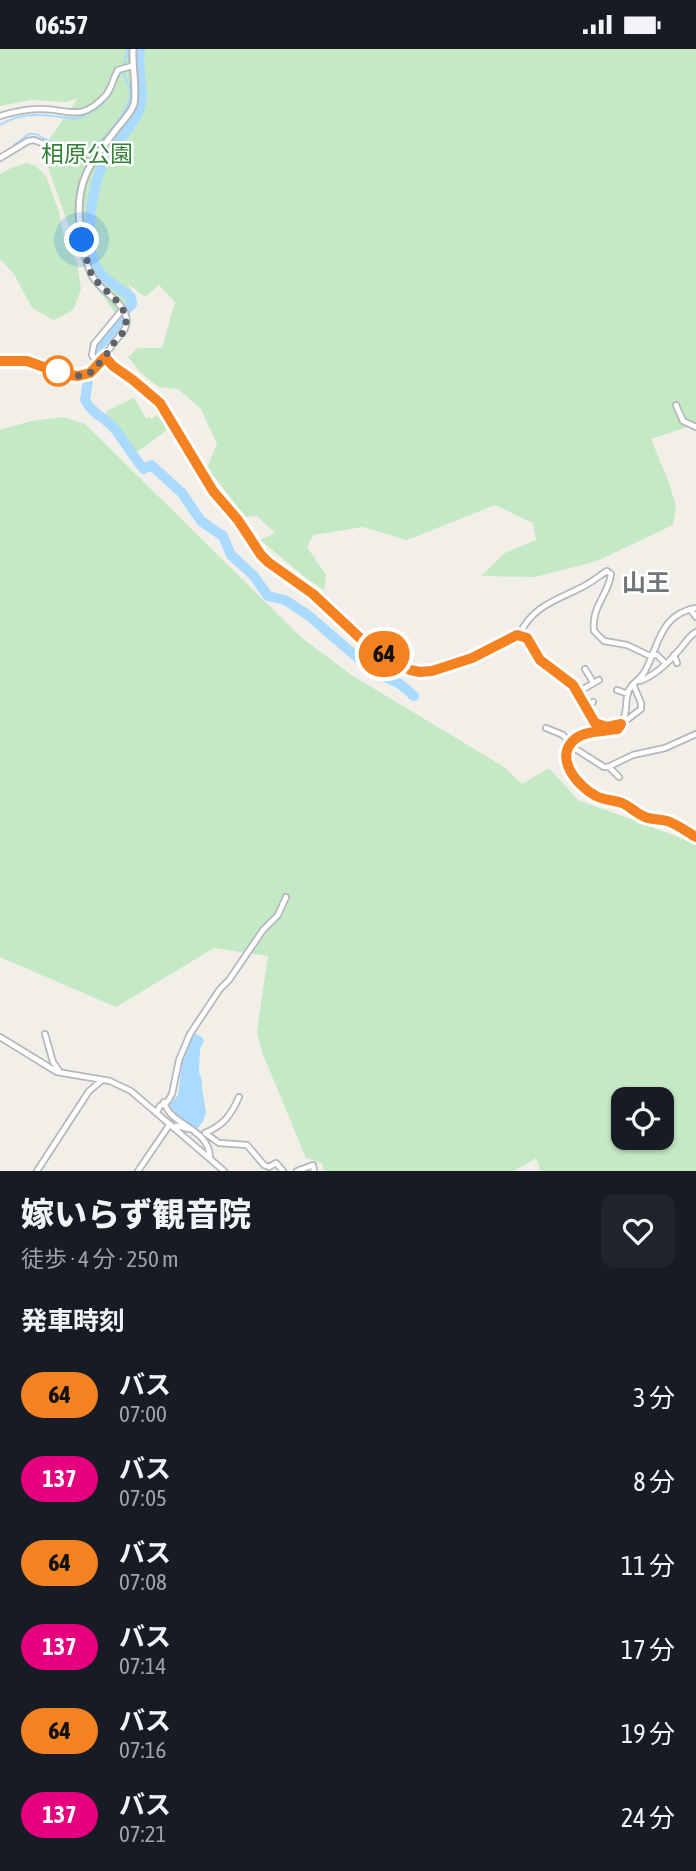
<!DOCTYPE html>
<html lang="ja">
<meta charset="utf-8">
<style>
body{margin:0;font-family:"Asap Condensed","Noto Sans JP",sans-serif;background:#20242c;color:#f1f3f6;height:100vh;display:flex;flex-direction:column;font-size:26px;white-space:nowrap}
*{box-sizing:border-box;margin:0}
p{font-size:23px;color:#9ea1a6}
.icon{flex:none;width:38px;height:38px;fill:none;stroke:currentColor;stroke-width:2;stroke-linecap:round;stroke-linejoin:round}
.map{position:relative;height:1122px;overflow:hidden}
.drawer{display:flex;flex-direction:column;background:#171b24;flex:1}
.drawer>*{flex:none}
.badge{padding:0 14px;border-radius:23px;font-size:24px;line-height:46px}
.controls{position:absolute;left:611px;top:1038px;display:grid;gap:14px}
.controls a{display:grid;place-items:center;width:63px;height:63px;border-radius:14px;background:#171b24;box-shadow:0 2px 5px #0004;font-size:35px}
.you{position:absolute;width:35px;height:35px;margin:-18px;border:5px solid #fff;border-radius:50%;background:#1a73e8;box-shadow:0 0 0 10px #1a73e833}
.map>.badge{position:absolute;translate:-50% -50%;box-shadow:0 0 0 4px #fff}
h2{padding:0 21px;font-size:26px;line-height:63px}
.round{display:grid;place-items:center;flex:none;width:74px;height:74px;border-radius:14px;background:#20242c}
.summary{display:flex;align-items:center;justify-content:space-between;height:119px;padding:0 21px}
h1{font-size:33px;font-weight:800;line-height:52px}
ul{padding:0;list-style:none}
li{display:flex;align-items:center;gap:21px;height:84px;padding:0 21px}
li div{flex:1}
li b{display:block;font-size:26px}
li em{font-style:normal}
li .badge{min-width:77px;font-weight:700;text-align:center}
.status{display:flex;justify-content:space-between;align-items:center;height:49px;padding:0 35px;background:#171b24;direction:ltr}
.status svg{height:19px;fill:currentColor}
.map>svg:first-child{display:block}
.green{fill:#c5e8c5;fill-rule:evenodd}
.water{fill:#aadaff}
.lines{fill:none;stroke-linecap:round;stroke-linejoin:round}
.stream{stroke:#aadaff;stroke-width:2}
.river{stroke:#aadaff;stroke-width:10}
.minor-casing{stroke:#b5b8bc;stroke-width:8}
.tertiary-casing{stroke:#b5b8bc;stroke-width:9}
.minor{stroke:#fff;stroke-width:4.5}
.tertiary{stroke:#fff;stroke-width:5}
.line-casing{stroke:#fff;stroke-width:16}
.line{stroke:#f58220;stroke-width:10}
.walk{stroke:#5f6368;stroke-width:7;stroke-dasharray:0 12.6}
.stop-dot{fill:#fff;stroke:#f58220;stroke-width:3.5}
.labels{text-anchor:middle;stroke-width:5;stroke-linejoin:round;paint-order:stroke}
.park-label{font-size:23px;fill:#348238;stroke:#fff}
.neighbourhood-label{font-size:24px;font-weight:bold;fill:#70757a;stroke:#fff}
</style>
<div class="status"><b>06:57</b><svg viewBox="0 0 49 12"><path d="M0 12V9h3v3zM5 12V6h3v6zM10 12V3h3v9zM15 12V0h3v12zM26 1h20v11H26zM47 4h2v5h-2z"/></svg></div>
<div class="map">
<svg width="696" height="1122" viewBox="0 0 696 1122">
<rect width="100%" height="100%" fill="#f1efe8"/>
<path class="green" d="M0,0H696V375L651,390L669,434L676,457L673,476L597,512L535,528L481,527L505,504L536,491L533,474L495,456L407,491L363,478L313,486L307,498L326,526L324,541L306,529L260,491L275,484L257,467L245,468L207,418L217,395L201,360L178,340L159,338L141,324L128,308L138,299H162L175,253L159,236L145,248L128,235L138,255L116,265L102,246L88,230L46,113L50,89L78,49L66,53L31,51L0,57Z
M27,114L36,117L46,127L59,163L64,188L77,214L81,240L73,261L54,271L32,259L14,225L0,210V125L11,119Z
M134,349L146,369L150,368L151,370L161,363L171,378L137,403L117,375L105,365L108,361Z
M63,368L85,375L303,590L353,627L504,718L522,735L549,719L578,751L639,773L696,795V1122H541L536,1109L514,1122H324L322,1114L306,1109L262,1003L257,982L268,907L214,899L116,958L0,908V381L31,372ZM623,1050H662V1088H623Z"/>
<path class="water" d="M196,985L202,988L204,992L200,1000L199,1023L202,1032V1039L206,1064L203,1072L198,1079C187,1077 174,1067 169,1057L178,1046L182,1013L192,986Z"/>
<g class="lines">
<path class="stream" d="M123,19L128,0
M0,76C24,61 48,66 75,70C87,67 103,57 110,46C114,38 115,31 121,24
M14,96L29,85H36L45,90L82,104L91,103C102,90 127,66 130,49C132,40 126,31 123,23"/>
<path class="river" d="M126,261L132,255L131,248C122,241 110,234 102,226C81,204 91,142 102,117C111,98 129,83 138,64C147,44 136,21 140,0
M97,311V299L121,271
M88,331L85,351C91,364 104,368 113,378C125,392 132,407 144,420L151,416L182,444L201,472L223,487L231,506L253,526L268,547L285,551L308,566L373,622L400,635L414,647"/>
<g class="minor-casing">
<path id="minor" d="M0,67C13,63 25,60 39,60C68,59 80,75 106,46C112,39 113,29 118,21L132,17
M0,109L28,92L34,91L91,114
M105,308L160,354L213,442L238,471L261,506L313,545L361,590L410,621C435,626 464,614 486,603C497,597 509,586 522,586L529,591L540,611L573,636L595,674C602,678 608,679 615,676C630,670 624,656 628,643C631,635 641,630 645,622C659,596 660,565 696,559
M0,312C11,314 21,310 32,314C46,318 74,333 89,325C100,319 105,306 112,296C120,285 131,279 125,264C118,249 101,242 93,228C84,213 83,193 80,176
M98,316L92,306L94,295L123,260
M676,356L683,372L696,378
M690,560L696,568
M519,586C533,556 558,551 584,537C592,533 599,527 607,522L611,525C609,545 591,557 594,582L604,592L627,596L648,606H657L666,615
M674,606L677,614
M585,620L593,633
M640,632C656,626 669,613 680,600C686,593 688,588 696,583
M617,641L628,645
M578,643L599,631
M585,660L593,653
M624,670H628L641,660V654L633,635
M621,674V677L618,680L583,686L575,690L571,696L566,711L572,724L582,736L595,747L618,752L629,757L642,767L666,772L696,788
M546,679L563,686L574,699L604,718H608L633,706L665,699L696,685
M609,718L619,728
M45,985L53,1013L60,1023
M0,988L57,1023L110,1032L131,1042L224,1122
M164,1053C171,1078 209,1078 210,1109
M157,1063L160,1057L168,1052L172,1045L179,1011L190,985L220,940L229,931L263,881L278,866L286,848
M174,1078L177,1077L189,1080
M205,1084L219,1094L247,1096L264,1116L269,1118L276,1114L283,1122
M205,1084C224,1076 231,1066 239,1048
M37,1122L89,1042L101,1032
M138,1122L170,1075
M297,1122L313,1116L314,1122"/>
</g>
<g class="tertiary-casing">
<path id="tertiary" d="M80,176C75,133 90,114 115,82C121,73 131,65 134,55C137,42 132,16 133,0"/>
</g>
<use href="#minor" class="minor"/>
<use href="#tertiary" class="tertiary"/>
</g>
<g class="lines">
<g class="line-casing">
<path id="line" d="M0,312H27L63,325L78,327L90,324L105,308L113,317L133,331L160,354L213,442L238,471L261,506L268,513L313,545L361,590L383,605L410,621L420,623L432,622L472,609L517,586L527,589L540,611L573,636L595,674L607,678L621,675L618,680C605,682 585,682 575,690C553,708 577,737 596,747C603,751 614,751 622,754C631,758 637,765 645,768C653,771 660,770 667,772C677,775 687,783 696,788"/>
</g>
<use href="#line" class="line"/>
<path class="walk" d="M58,322H56L78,327L90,324L105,308L112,296L121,286L126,279V266L119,254L93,229L89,219L82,191"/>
</g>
<circle class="stop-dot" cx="58" cy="322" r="14"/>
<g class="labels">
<g class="park-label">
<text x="87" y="113">相原公園</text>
</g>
<g class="neighbourhood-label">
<text x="646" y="542">山王</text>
</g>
</g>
</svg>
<div class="controls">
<a><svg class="icon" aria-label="locate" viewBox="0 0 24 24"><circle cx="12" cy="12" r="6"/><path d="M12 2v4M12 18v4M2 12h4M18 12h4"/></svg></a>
</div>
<div class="you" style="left:82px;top:191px"></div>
<b class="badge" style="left:384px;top:605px;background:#f58220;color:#111">64</b>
</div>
<section class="drawer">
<div class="summary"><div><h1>嫁いらず観音院</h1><p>徒歩 · 4 分 · 250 m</p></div><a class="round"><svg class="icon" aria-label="heart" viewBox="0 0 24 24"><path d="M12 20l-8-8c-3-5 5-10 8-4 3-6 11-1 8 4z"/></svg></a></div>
<h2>発車時刻</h2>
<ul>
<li><span class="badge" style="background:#f58220;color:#111">64</span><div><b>バス</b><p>07:00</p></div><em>3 分</em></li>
<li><span class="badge" style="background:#e6007e;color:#fff">137</span><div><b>バス</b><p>07:05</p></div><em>8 分</em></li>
<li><span class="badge" style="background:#f58220;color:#111">64</span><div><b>バス</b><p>07:08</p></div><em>11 分</em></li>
<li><span class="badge" style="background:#e6007e;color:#fff">137</span><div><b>バス</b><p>07:14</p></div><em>17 分</em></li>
<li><span class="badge" style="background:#f58220;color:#111">64</span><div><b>バス</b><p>07:16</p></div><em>19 分</em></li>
<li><span class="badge" style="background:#e6007e;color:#fff">137</span><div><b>バス</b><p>07:21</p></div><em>24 分</em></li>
</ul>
</section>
